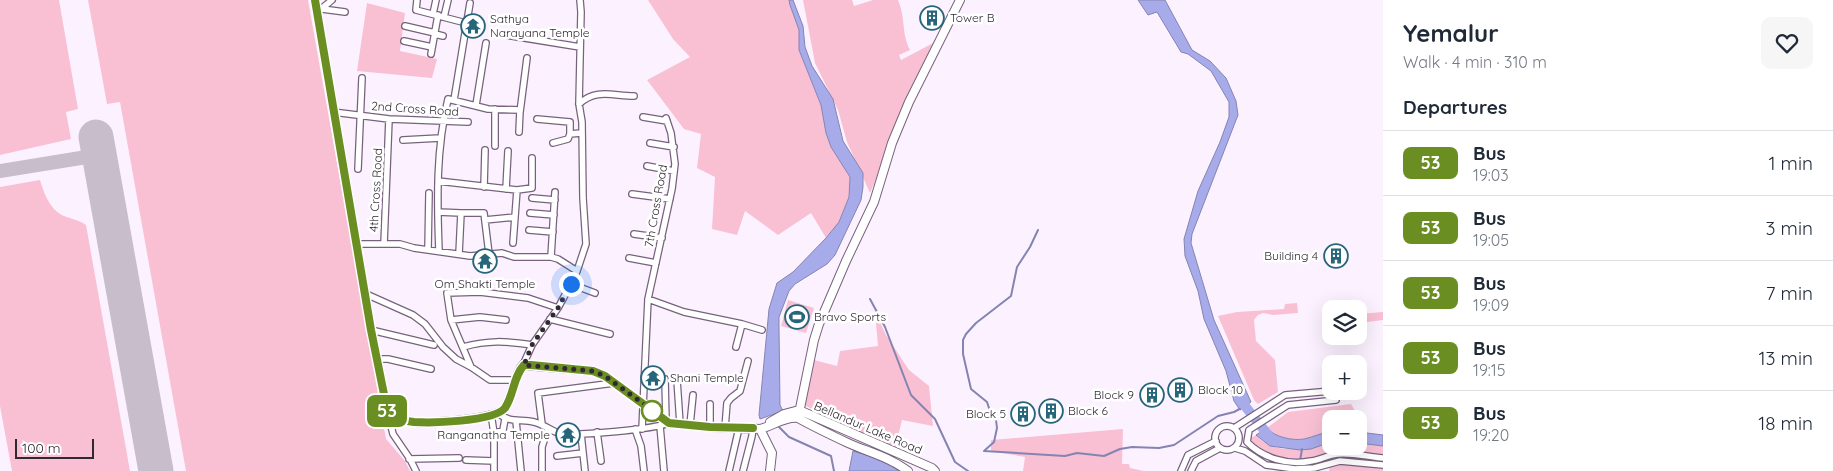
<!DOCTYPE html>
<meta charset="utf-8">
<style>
body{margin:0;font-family:Quicksand,sans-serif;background:#f6f6f7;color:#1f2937;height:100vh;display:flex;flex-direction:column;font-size:19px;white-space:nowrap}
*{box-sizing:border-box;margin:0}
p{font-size:16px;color:#747a83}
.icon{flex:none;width:28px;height:28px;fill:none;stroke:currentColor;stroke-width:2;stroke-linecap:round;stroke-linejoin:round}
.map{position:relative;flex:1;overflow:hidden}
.side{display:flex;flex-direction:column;background:#fff;width:450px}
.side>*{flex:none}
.badge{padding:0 10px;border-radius:8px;font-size:18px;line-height:32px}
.buttons{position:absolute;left:1322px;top:300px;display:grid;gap:10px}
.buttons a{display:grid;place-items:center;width:45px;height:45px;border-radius:10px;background:#fff;box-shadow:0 5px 20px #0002;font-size:25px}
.scale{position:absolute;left:15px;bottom:12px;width:79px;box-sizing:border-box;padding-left:5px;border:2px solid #312833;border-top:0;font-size:14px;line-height:18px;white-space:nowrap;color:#312833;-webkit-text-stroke:4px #fff;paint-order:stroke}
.you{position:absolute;width:25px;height:25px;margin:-12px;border:4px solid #fff;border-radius:50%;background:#1a73e8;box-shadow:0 0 0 8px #1a73e833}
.map>.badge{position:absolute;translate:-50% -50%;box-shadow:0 0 0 2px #fff}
h2{padding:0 20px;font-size:19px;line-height:45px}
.round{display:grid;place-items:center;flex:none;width:52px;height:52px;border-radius:10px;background:#f6f6f7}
.head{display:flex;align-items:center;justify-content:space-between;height:85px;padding:0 20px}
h1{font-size:24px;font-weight:700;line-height:38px}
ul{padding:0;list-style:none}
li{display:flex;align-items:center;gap:15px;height:65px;padding:0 20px;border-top:1px solid #e0e1e3}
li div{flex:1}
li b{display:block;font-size:19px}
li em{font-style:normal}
li .badge{min-width:55px;font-weight:700;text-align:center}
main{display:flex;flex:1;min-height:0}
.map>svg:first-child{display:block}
.green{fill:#f9c0d4}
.water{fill:#a7abe9;stroke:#8484b2}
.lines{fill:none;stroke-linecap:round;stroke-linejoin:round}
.stream{stroke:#8484b2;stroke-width:2}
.river{stroke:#a7abe9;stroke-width:10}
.taxiway{stroke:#c8becb;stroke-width:14}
.runway{stroke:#c8becb;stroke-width:35}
.street-casing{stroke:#77627d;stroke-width:8}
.secondary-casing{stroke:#77627d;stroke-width:10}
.street{stroke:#fff;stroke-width:5.5}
.secondary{stroke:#fff;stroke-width:8}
.line-casing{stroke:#fff;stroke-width:11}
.line{stroke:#6b8e23;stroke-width:8}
.walk{stroke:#312833;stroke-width:5;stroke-dasharray:0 9}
.stop-dot{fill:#fff;stroke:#6b8e23;stroke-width:2.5}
.labels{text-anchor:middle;stroke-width:5;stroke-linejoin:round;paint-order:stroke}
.poi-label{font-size:12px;fill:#312833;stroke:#fff;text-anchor:start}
.street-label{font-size:12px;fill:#312833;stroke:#fff}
</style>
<main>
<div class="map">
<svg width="1383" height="471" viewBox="0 0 1383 471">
<rect width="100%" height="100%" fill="#fcf2ff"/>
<path class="green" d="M0,0H59L78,109L66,112L71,139L0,155Z
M88,0H308L386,439L405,461L410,471H186L120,102L107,104Z
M648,0H789L790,5L799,30V51L821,105L826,133L831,147L850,177L849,197L839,222L826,238L811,213L778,235L745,211L737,235L712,229L715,177L697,168L701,134L684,129L647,80L690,57L673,39Z
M803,0H852L854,6L873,0H898C906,19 901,32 910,50L899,55L901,60L937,41L870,193L847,142L838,110L815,63Z
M367,3L405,13L400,51L437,59L432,78L357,71Z
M40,180C44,193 49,207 60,214C69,219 78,219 86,225L130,471H12L0,406V187Z
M788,300L814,308L806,333L781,326Z
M1297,303L1298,313L1273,315L1263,313L1258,315L1254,320L1256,341L1275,360L1278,392L1258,404L1254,400L1218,316L1237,312L1284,309L1285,304Z
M875,312L886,335L909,370L929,386L933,426L902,420L895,449L804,405L814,360L837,366L840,351L878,346Z
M1383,312V320L1359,323V314Z
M1351,404L1355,411L1354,419H1331V431C1322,433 1313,437 1304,439C1293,441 1274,437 1267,428L1288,412Z
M1123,429L1122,464H1129L1130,468L1144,471H1023L1025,457L991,451V440Z
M1256,435C1276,457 1306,448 1331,442V446H1359V443L1383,446V455C1368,453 1351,449 1336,450C1326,451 1319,457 1310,458C1291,461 1259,457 1249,439Z
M1336,463L1383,469V471H1329L1330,466Z"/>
<path class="water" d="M789,0H793L803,26L805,47L812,66L833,99L843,141L863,173V187L861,200L835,255L827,264L795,284L789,291L779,317V328L780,405L783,411L760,419L759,415L769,309L777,283L793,272L826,238L839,222L849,197L850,177L831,147L826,133L821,105L799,50V30L790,5Z
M1138,0H1165L1192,50L1210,61L1226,78L1236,101L1238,115L1192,234L1191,243L1214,320L1251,402L1240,410L1234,401L1226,371L1204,319L1198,291L1185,256L1184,239L1198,191L1220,142L1229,117V102L1211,71L1188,54L1181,52L1157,12L1148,15Z
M1267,428C1274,437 1293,441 1304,439C1313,437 1322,433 1331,431V442L1311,449L1300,450L1270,446L1256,435Z
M1359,432L1383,435V446L1359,443Z
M853,451L884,460L899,471H849Z"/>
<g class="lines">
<path class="stream" d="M870,299L885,327L911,395L935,419L955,462L968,471
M778,426L789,437L831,456L834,471
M984,451L1065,456L1077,453L1104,456L1120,449L1132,447L1159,448L1174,445L1218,416L1234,412L1245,406
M984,451L994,442L997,428L996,420L991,414L987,402L971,389L963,354V340L966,334L976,323L1011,296L1017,267L1030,247L1038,230
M1300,461L1302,449"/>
<path class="river" d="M1241,395L1245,406L1272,440"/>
<path class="taxiway" d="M0,171L99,155"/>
<path class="runway" d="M96,137L156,471"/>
<g class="street-casing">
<path id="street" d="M417,0L416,10L466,23
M321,9L332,0
M322,9L345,12
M433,14L436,0
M444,17L448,0
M405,26L435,33
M435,34L443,36
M506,35L580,47
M404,41L432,47
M431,54L438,15
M454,100L470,3
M579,104C596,88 613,96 634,96
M476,105L486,43
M495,109V146
M333,112L389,119L468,122
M520,112L527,58
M643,117L667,121
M537,119L570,122V134
M403,140L440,138
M553,143L568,139L570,134L581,133
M650,143L674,147
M647,166L674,171
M358,169L362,78
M438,181L517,190
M484,187L485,150
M506,189L508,151
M632,194L670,199
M532,198L555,200
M438,212L461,213
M530,213L554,215
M485,220L515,217
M529,230L553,232
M634,234L662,238
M513,243L517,190L532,188V158
M358,244H400L414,248L470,256L502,253L514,257H551L558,259L577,271
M384,244L389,119
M428,250L429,193
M439,251C437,200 436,149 448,99L488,109L520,110L519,132
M459,254L461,213H484L489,254
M551,257L555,192
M629,258L656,263
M571,284L595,293
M366,294L413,315L425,324L443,347L456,359L471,367L490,380H515
M648,299L684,312L742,324L762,330
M550,319L610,334
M451,320L480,317L506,320
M371,330L434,345
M463,347C488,340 506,341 532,345
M736,347L742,324
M377,359H388L431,369
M523,365L532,345L558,308L572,282L577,271L586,244L583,198L582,122L579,104L581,12L580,0
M471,367L451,320L447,293L480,292L528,298L558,308
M665,379L666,421
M677,380L680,424
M1336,400L1288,405L1249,430L1247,442C1263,458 1288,466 1311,461C1320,460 1328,455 1337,454C1352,452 1368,457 1383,458
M710,404V427
M498,413C509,423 520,419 534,422C543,424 550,430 558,433C573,437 654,429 669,423
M388,414L393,434L410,459L416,471
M491,414L494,433V471
M516,421L521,471
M542,424L538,393L614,383
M690,425L693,395
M1215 438a12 12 0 1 1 24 0a12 12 0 1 1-24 0Z
M660,426L664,471
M725,428L727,403L731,398L740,391L748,361
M1234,428L1285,395L1331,391
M635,429L641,446L644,471
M642,429L648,299L672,189L675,164L671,133L666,118
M597,432L601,461
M494,433L503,430L505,419
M581,434L585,471
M1235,448L1245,451L1266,465L1295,469L1314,468L1340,461L1383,465
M557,456L583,453
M409,459L459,458
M466,460L494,461
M542,471V447L548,428
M729,471L739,428
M743,471L752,436L753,428
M1181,471L1188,455L1216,441
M1191,471L1196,461L1220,448"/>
</g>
<g class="secondary-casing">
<path id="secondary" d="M315,0L371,330L388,414C396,418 404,421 414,422C431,423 494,421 505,408C514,395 513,377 523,365L583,370L593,371L605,376L669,423L710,427L760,429C772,426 786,416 798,418C814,427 831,435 848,443C868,452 889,457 908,471
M798,418L814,340L819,324L846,261L874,202L892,143L909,102L960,0
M770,422L784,414L799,410L932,468L935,471
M760,429L772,453L770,471"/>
</g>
<use href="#street" class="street"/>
<use href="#secondary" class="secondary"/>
</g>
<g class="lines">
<g class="line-casing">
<path id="line" d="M315,0L371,330L388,414C396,418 404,421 414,422C431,423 493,422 505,408C514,395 513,377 524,365H531L593,371L605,376L669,423L710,427L753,428"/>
</g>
<use href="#line" class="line"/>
<path class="walk" d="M571,284L558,308L532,345L524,365L593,371L605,376L655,412L652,411"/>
</g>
<defs>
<g id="building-ring" transform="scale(1.25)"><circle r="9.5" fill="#fff" stroke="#27657b" stroke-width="1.5"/><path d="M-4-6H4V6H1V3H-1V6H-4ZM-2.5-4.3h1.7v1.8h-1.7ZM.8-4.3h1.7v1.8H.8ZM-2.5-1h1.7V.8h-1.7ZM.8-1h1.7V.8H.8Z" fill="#27657b"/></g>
<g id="temple-ring" transform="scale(1.25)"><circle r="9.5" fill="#fff" stroke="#27657b" stroke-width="1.5"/><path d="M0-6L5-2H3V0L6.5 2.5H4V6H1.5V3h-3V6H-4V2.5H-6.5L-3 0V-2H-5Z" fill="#27657b"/></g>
<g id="stadium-ring" transform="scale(1.25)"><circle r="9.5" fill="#fff" stroke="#27657b" stroke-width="1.5"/><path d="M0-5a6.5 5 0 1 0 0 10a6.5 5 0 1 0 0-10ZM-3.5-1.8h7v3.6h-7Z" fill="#27657b"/></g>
</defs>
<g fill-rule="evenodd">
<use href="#building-ring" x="932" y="18"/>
<use href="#temple-ring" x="473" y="26"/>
<use href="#building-ring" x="1336" y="256"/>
<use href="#temple-ring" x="485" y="261"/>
<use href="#stadium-ring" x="797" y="317"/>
<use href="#temple-ring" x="653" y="378"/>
<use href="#building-ring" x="1180" y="390"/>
<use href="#building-ring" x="1152" y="395"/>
<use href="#building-ring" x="1051" y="411"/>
<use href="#building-ring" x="1023" y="414"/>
<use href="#temple-ring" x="568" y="435"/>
</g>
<circle class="stop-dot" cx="652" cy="411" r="10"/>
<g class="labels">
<g class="poi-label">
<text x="950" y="22">Tower B</text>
<text x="490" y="23">Sathya<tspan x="490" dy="14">Narayana Temple</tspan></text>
<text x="1318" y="260" text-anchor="end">Building 4</text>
<text x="485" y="288" text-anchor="middle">Om Shakti Temple</text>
<text x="814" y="321">Bravo Sports</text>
<text x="670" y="382">Shani Temple</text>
<text x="1198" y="394">Block 10</text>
<text x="1134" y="399" text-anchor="end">Block 9</text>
<text x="1068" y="415">Block 6</text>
<text x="1006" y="418" text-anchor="end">Block 5</text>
<text x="550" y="439" text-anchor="end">Ranganatha Temple</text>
</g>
<g class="street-label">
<text transform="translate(415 109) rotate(4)" y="4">2nd Cross Road</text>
<text transform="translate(376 190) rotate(-87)" y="4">4th Cross Road</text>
<text transform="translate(656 206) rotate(-80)" y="4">7th Cross Road</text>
<text transform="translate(868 428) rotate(23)" y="4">Bellandur Lake Road</text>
</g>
</g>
</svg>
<div class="buttons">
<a><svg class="icon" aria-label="layers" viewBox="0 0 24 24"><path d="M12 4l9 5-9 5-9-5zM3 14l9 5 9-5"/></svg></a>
<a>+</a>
<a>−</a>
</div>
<div class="scale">100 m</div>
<div class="you" style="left:571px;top:284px"></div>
<b class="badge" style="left:387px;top:411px;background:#6b8e23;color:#fff">53</b>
</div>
<section class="side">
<div class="head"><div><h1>Yemalur</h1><p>Walk · 4 min · 310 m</p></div><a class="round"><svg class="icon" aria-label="heart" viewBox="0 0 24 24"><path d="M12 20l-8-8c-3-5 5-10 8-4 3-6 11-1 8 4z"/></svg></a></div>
<h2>Departures</h2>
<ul>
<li><span class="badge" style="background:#6b8e23;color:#fff">53</span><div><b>Bus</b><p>19:03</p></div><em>1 min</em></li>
<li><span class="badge" style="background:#6b8e23;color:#fff">53</span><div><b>Bus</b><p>19:05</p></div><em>3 min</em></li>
<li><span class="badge" style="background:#6b8e23;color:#fff">53</span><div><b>Bus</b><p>19:09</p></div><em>7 min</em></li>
<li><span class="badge" style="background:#6b8e23;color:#fff">53</span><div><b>Bus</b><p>19:15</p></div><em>13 min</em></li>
<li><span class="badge" style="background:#6b8e23;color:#fff">53</span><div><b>Bus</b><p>19:20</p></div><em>18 min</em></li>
</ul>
</section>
</main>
